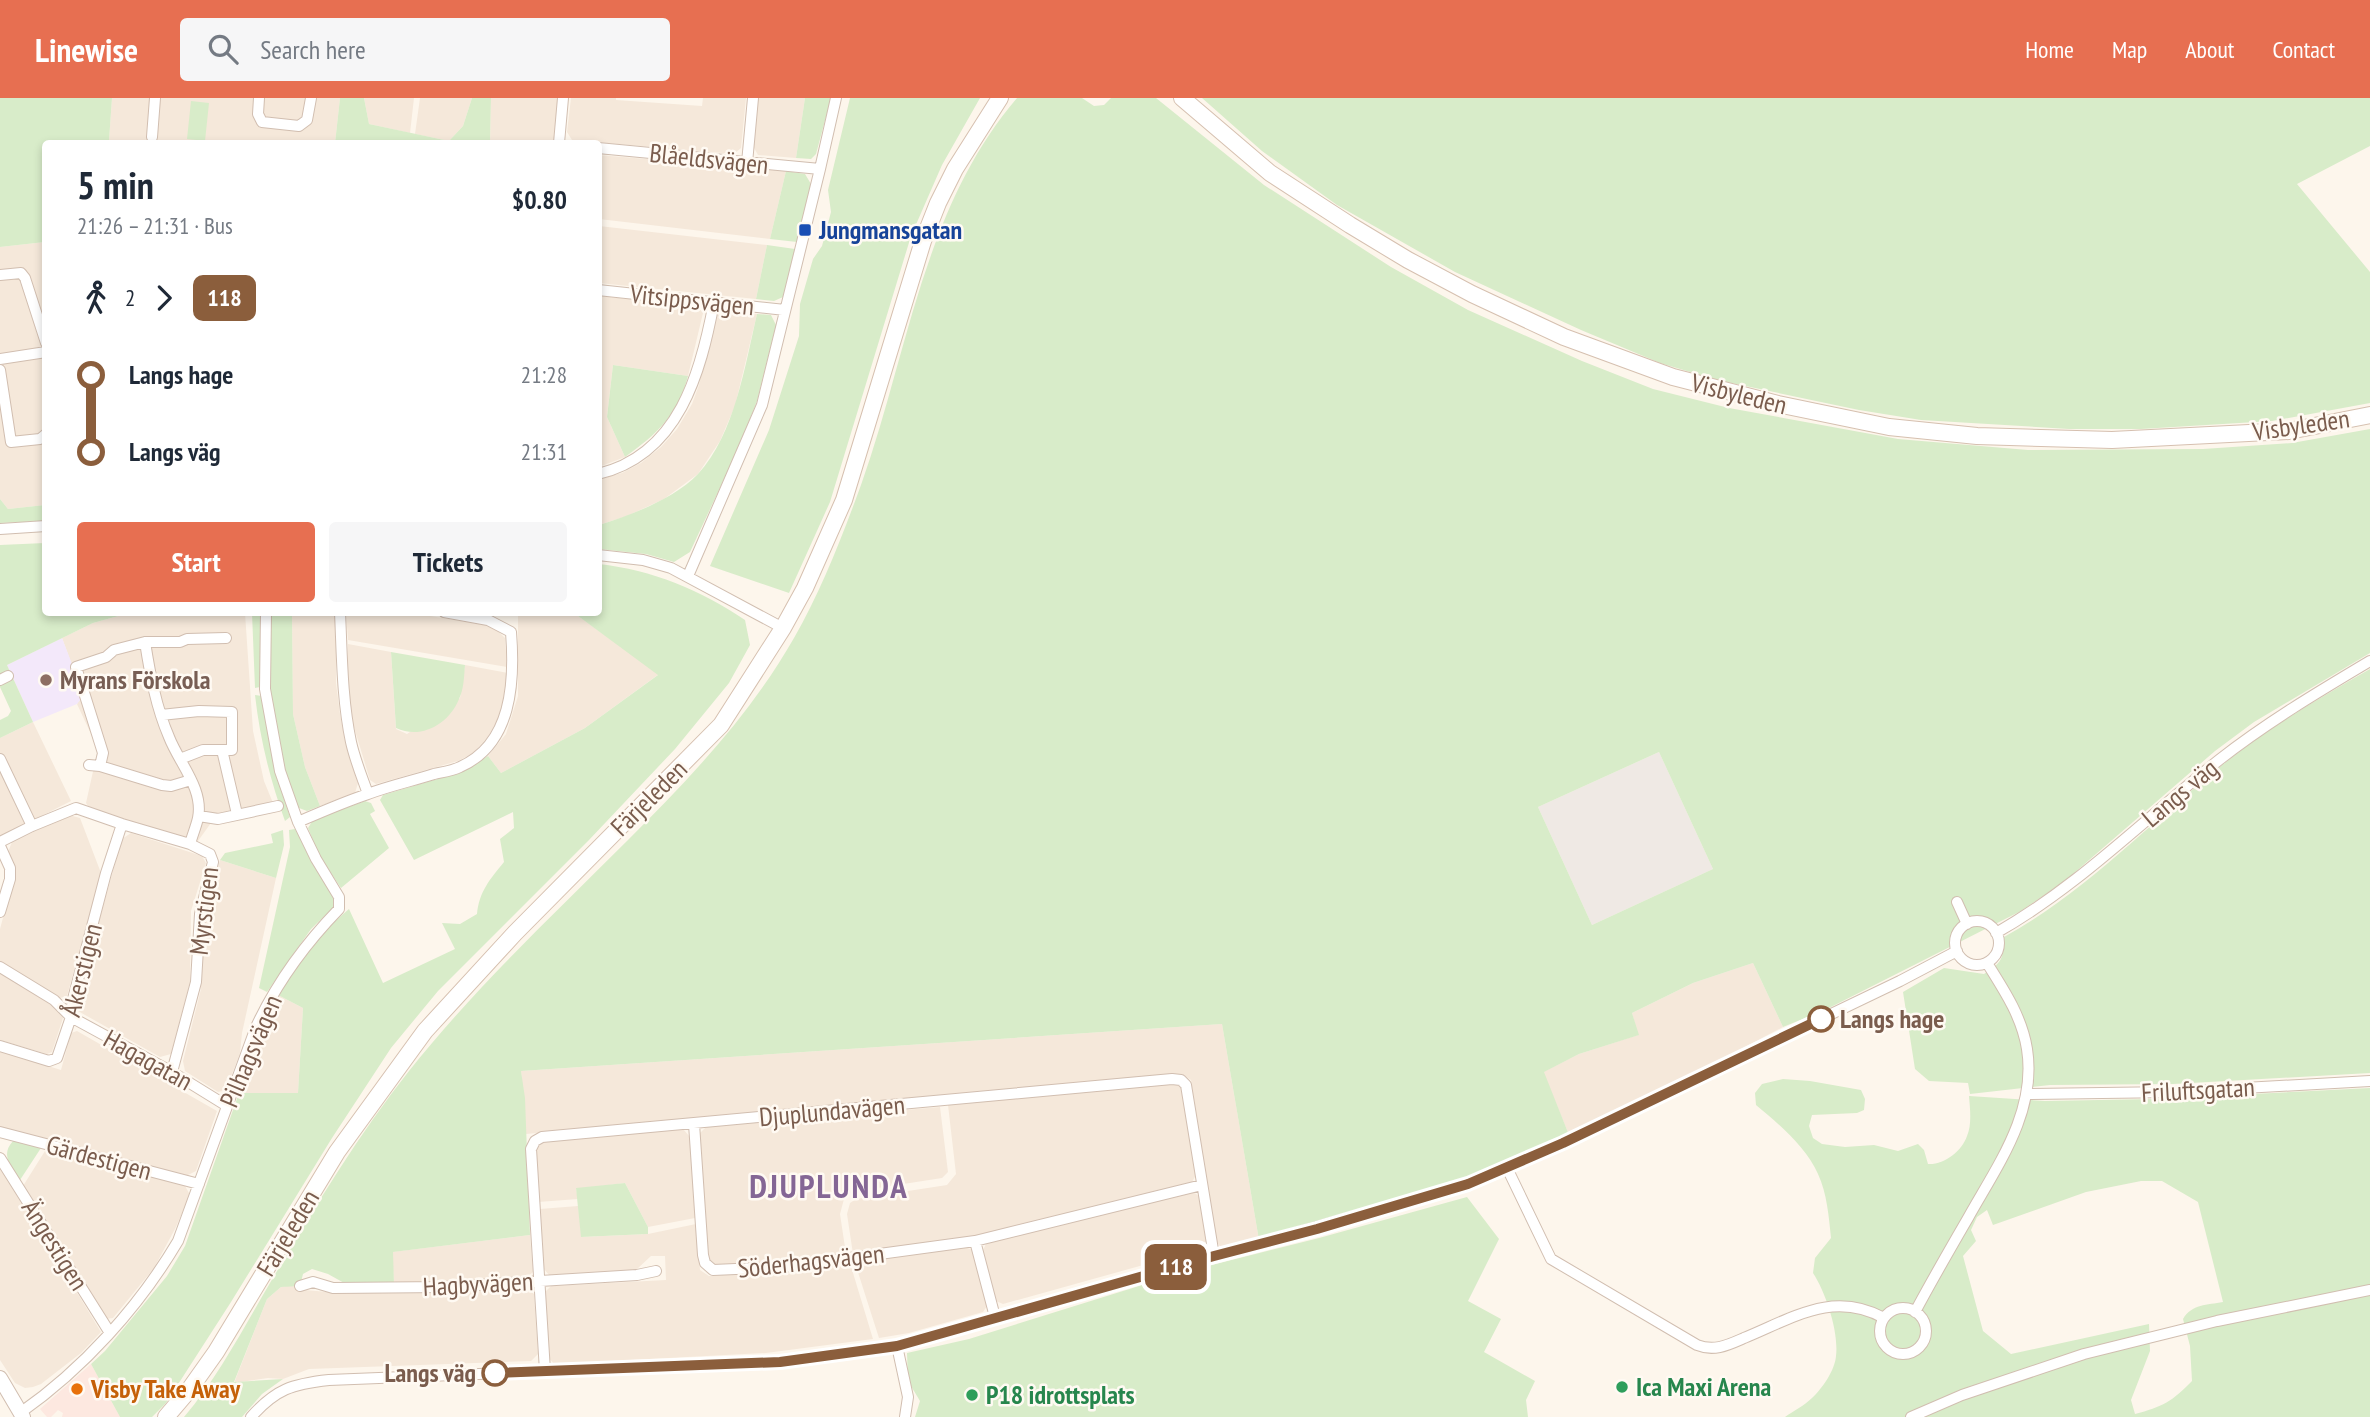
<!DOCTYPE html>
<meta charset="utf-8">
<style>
body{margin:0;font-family:"PT Sans Narrow",sans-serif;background:#f6f6f7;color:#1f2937;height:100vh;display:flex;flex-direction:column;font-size:26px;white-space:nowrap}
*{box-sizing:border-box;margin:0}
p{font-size:23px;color:#747a83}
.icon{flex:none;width:38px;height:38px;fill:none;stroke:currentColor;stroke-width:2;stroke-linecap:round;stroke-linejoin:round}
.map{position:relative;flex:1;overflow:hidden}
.details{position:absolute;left:42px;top:42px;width:560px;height:476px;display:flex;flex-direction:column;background:#fff;border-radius:7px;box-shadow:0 4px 10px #0003}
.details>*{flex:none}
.badge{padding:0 14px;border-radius:10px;font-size:24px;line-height:46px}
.map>.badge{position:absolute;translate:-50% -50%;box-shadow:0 0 0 4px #fff}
.legs{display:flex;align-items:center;gap:10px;height:77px;padding:0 35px;font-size:23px}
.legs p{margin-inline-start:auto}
.head{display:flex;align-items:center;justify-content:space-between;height:119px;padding:0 35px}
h1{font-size:38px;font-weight:800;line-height:52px}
.primary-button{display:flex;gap:14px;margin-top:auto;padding:14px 35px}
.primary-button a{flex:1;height:80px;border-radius:7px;background:#e76f51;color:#fff;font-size:28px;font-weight:800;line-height:80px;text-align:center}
.primary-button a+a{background:#f6f6f7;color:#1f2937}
ul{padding:0 35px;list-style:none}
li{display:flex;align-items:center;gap:24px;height:77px;font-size:26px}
li i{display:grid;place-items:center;width:10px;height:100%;margin:0 9px;background:currentColor}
li i::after{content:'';width:18px;height:18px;margin:-9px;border:5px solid;border-radius:50%;background:#fff}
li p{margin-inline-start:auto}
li:first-child i{background:linear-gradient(#0000 50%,currentColor 0)}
li:last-child i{background:linear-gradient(currentColor 50%,#0000 0)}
header{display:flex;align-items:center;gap:42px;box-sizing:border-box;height:98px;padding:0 35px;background:#e76f51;color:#fff}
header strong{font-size:33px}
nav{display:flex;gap:38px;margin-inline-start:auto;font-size:24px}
.search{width:490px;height:63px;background:#f6f6f7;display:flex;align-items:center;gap:18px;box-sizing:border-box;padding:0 24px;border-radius:7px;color:#747a83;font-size:26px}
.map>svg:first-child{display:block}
.residential{fill:#f5e8da}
.commercial{fill:#fde8e0}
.industrial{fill:#efe9e4}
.education{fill:#f3e8fa}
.green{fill:#d8ecc9;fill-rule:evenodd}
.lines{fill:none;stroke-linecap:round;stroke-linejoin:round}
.minor-casing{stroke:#d1beb0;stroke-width:12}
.tertiary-casing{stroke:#d1beb0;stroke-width:16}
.secondary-casing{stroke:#d6c0b0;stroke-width:18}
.minor{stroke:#fff;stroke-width:10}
.tertiary{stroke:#fff;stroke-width:14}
.secondary{stroke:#fff;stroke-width:16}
.line-1-casing{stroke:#fff;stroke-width:16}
.line-1{stroke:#8b5e3c;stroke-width:10}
.transit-dot{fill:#1a4fb4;stroke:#fffaf3;stroke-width:2.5}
.education-dot{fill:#8d6e63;stroke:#fffaf3;stroke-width:2.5}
.stop-1-dot{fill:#fff;stroke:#8b5e3c;stroke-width:3.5}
.leisure-dot{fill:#2e9e5b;stroke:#fffaf3;stroke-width:2.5}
.food-dot{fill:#e8710a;stroke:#fffaf3;stroke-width:2.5}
.labels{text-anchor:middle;stroke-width:5;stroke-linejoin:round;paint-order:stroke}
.street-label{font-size:26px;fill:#7a5c4d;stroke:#fffaf3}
.transit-label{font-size:26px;font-weight:bold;fill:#164399;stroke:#fffaf3;text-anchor:start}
.education-label{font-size:26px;font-weight:bold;fill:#785e54;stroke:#fffaf3;text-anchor:start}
.stop-label{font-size:26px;font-weight:bold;fill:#7a5c4d;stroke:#fffaf3;text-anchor:start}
.leisure-label{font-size:26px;font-weight:bold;fill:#27864d;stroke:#fffaf3;text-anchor:start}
.food-label{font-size:26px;font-weight:bold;fill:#c56008;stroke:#fffaf3;text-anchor:start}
.district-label{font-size:33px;font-weight:bold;letter-spacing:2px;fill:#846695;stroke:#fffaf3}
</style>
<header>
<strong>Linewise</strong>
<div class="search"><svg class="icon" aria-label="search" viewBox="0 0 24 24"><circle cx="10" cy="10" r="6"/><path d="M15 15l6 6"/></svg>Search here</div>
<nav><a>Home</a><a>Map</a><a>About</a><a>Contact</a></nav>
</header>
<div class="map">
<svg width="2370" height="1319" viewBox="0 0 2370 1319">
<rect width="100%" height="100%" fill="#fdf6ec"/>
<path class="residential" d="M112,0H340L335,45L134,46L109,43Z
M364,0H414L410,35L369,26Z
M420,0H472L463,28L449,43L415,36Z
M491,0H558L554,45L490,46Z
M571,0H616V2L702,8L703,0H746L741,50L734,56L572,42L567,34Z
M757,0H805L796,60L758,57L753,48Z
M599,57L786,73L770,141L599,121Z
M599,128L767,147L756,201L599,185Z
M45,144V407L8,411L0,401V149Z
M599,198L697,208L703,215L688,278L613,267L607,319L625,359L599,369Z
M723,212L757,216L735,308L720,343L698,376L664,401L627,418L599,427V381L622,375L641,365L661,349L677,331L692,306L699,287L715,218Z
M129,515H245L253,633L264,683L273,705L216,718L198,743L90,711L86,705L98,651L77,606L83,597L62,540L93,525Z
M292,515H336V585L340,616L346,648L358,685L355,695L320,708L305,669L293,616Z
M346,515H412L485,527L498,533L505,540L507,569L348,542Z
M518,515H574L659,576L585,630L501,675L488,658L506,636L518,598Z
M348,546L391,554L396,631L407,636L460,600L465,567L508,575L506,596L498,622L488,639L473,655L458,663L376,686L370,682L350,616L347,587Z
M33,624L71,703L0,739V640Z
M69,717L80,720L101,775L67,898L60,900L0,864V831L16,771L8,754L12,744Z
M131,735L202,758L206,765L191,813L190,884L171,956L160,959L78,913L76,905L122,741Z
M220,762L276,780L242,935L240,955L226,992L218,994L185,973L183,963L201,891L204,823Z
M1753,865L1783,929L1692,977L1569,1037L1543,974L1579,956L1638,937L1632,915L1693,885Z
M0,874L52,905L60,912L63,920L52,954L47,956L0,942Z
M278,897L303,910L298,995H239L260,930Z
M1222,926L1259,1142L1221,1150L1215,1141L1191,982L1182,976L526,1036L521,973Z
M77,933L217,1013L196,1073L186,1078L0,1030V953L61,972L71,935Z
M1175,985L1183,990L1196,1077L1192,1084L974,1138L853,1156L847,1116L850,1105L856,1101L947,1087L956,1076L948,1007Z
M940,1009L948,1074L942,1080L852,1094L844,1101L840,1116L846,1156L787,1164L716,1167L709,1161L699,1036L706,1029Z
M683,1031L690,1039L695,1120L648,1129L625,1085L576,1091L578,1101L538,1104L534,1052L543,1044Z
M45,1053L184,1086L190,1097L175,1131L154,1170L113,1220L105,1221L23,1088Z
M0,1068L101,1234L81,1255L41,1286L33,1289L25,1290L15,1285L0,1262Z
M1193,1094L1199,1098L1206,1143L1201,1151L1003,1206L996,1203L983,1152L987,1144Z
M578,1108L582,1139L648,1136L696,1126L700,1172L709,1178L783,1173L850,1165L873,1241L766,1255L554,1266L549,1260L544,1195L551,1188L666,1182L665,1158H651L636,1172L625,1174L549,1177L544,1171L540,1111Z
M530,1137L533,1174L526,1180L394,1186L392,1154Z
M965,1149L973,1152L987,1208L983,1214L909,1235L879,1240L855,1165Z
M293,1187L300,1188L305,1192L339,1195L526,1189L534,1196L538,1256L531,1263L309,1271L283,1281L268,1280L234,1285L267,1201L281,1189Z"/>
<path class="commercial" d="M91,1266L120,1319H62L63,1315L58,1312L51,1319H47L40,1311Z"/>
<path class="industrial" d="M1659,654L1713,771L1592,827L1538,709Z"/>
<path class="education" d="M62,540L84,597L77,606L33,624L7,567Z"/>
<path class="green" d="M0,0H112L109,43L134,45L46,46L45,144L0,149Z
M340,0H364L369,26L449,43L463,28L472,0H491L490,45H335Z
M805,0H831L816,56L811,61L796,60Z
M850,0H980L942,67L911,138L830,404L789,495L710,468L769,332L799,238L800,206L813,161L822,148L831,114L828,92Z
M1017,0H1082L1094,8L1104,7L1111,0H1156L1264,87L1391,169L1468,212L1582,263L1653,291L1729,310L1898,341L2028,352L2203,351L2292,345L2370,331V555L2254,624L2215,653L2066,782L2021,813L1825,912L1783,929L1753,865L1693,885L1632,915L1639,937L1579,956L1544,974L1569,1037L1512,1064L1451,1085L1259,1142L1222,926L521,973L525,1000L530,1137L393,1154L394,1186H346L328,1176L312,1171L303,1176L300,1188L281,1189L267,1201L234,1284L283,1281L262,1296L242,1319H184C218,1279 243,1231 270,1185C313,1112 356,1040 409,973C475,890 553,817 628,742C690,680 750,617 794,540C821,493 842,439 861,387C908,256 923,110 1017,0ZM1659,654L1713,771L1592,827L1538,709Z
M1202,0H2370V48L2297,86L2370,174V305L2272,323L2141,331H2069L1921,322L1859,312L1717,282L1660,265L1581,232L1455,174L1337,107L1262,53Z
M191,3L209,5L205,43L187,41Z
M786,73L805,76L811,86L797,144L770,141Z
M767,147L795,151L783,199L774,203L756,201Z
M757,216L771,217L776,227L757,303L739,349L690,454L674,464L646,456L599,451V427C631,417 674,401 698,376C735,336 745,267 757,216Z
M613,267L688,278C678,317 657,336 625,359L607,319Z
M0,401L8,411L45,407V423L0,425Z
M45,445L46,514L129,515L93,525L7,567L33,624L0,640V622L8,618L11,613L0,589V447Z
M599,466C652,472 701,492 745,522L750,547L729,585L675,651L589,742L438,893L391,950L332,1040L231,1204L166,1305L152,1319H120L91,1266L105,1253L167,1178L185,1148L239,995H298L303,910L278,897L318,838L349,811L383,885L455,851L442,825L460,826L477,816C479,794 490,781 504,764L500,741L514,730L513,714L414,762L380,702L383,697L461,674L488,658L501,675L585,630L658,577L574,515L598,514Z
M252,515H262L260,589L255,590Z
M271,515H292L293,616L305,669L320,708L307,713L299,710L295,704L284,671L270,590Z
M391,554L465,567C464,578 464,591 459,601C449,626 421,642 396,630Z
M2370,571V975L2173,986L2050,987L1970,996L1968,985L1929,983L1915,971L1903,894L1944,870L1984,876C2003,864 2003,861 2004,839C2088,793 2155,719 2231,660C2274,626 2322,599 2370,571Z
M255,597L262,598L276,677L290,719L285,723C270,682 260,641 255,597Z
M365,703L371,705L375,713L370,716L389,750L341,790L319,757L308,730L313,722Z
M295,731L334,800V809L311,831L267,894L259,890L290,749L289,732Z
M283,732L284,747L276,780L220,762L225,755L273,745L271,736Z
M1783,981L1810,983L1861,992L1865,1001L1864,1012L1857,1015L1812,1017L1809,1028L1813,1040L1822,1046L1845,1049L1874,1047L1898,1053L1918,1046L1924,1052L1928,1066C1944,1067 1962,1053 1967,1038C1972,1026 1970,1011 1969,998L2045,1003L2153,1001L2370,990V1319H1785C1793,1313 1804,1308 1812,1300C1822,1291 1835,1272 1836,1258C1839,1234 1826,1195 1813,1175L1815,1160L1831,1140C1829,1120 1827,1095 1818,1076C1806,1049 1779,1026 1756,1007L1755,995L1762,986ZM2141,1083H2162L2198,1104L2223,1204C2207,1207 2192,1206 2183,1221L2190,1248L2192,1283C2173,1303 2162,1309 2135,1316L2131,1302L2150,1253L2149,1226L2011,1256L1983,1233L1963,1158L1976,1143L1971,1132L1977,1119L1987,1112L1993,1127L2086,1094Z
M13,1043L41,1050L20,1082C11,1069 0,1057 13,1043Z
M625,1085L648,1129V1136L581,1139L576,1090Z
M1467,1099L1499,1141L1468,1203L1501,1221L1484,1254L1535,1283L1526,1302L1528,1319H915L920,1303L908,1283L907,1255L969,1241L1184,1174L1319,1140Z"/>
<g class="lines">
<g class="minor-casing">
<path id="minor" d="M259,0L258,16L262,24L299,28L307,22L311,0
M152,39L155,0
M560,46L559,45L563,0
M598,50L820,71
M747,65L753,0
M0,177L21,175L25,180L46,245
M598,192L785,212
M0,261L46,254
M0,272L11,344L40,341L46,336
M598,376C679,357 701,274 714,204
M0,431L46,428
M598,457L643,462L671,470L783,530
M688,478L762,307L820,71L836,0
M340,514C342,558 342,601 351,644C355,662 362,679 368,696
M145,544C150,576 156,609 169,639C179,665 204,691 198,720C196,729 192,738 190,746
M0,582L8,578
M161,617L199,613L232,614V652H222
M0,661L32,728
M180,661L203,652H222L237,716
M89,667L100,668L162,687L171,688L191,682
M100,668L103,655L76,569L106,559L114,552L145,544H180L187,541L226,540
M199,718L218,721L278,708
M298,724C321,714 344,704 368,696C389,688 412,683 434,676C443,674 452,673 460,669C512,646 515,584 511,534L488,522L444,514
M0,744L32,728L76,710L122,726L190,746L210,756L213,764L200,816L196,884L172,974
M0,748L10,770V781L0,814
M1957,804L1967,826
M1955 845a22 22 0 1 1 44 0a22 22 0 1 1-44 0Z
M1996,835C2079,788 2144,721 2219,662C2266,625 2318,594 2370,563
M0,869L54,902L71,919L172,974L227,1008
M0,948L49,963L57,960L71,919L73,901L106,775L122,726
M2026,996L2173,994L2370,983
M694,1026L703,1157L705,1165L713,1172L784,1169L975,1143L1202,1087
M0,1034L199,1086
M0,1060L110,1235
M1507,1070L1551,1161L1697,1247C1714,1254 1728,1247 1744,1240C1793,1220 1833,1192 1884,1220
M975,1143L995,1219
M300,1188L313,1184L333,1190L444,1189L637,1177L656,1173
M1880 1233a23 23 0 1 1 46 0a23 23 0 1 1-46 0Z
M1915,1214C1932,1182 1950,1151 1968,1120C1997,1068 2037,1014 2027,951C2022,919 2004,892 1987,865
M897,1248L908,1299L905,1319
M545,1273L531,1051L535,1043L542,1039L1172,981L1181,982L1186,987L1214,1158
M20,1315C83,1271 139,1209 178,1143L256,929C277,884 304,847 339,811V799L316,761L298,724L280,673L265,591L266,514
M251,1319C276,1291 292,1286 329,1282L760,1265L800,1262L897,1248L1468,1086L1563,1045L1900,883L1957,853
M1911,1319L1962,1297L2084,1256L2217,1223L2370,1192"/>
</g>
<g class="tertiary-casing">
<path id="tertiary" d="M0,1280L23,1319"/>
</g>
<g class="secondary-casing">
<path id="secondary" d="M1182,0L1270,75L1350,127L1408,162L1472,196L1564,239L1673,279L1778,306L1889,329L1977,338L2112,342L2289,333L2370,317
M166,1319L189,1292L216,1254L337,1054L425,933L515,835L721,627L783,530L805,490L844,402L923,143L938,105L955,71L1000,0"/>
</g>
<use href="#minor" class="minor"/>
<use href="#tertiary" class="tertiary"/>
<use href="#secondary" class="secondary"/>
</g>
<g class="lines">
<g class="line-1-casing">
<path id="line-1" d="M495,1275L780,1264L897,1248L1214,1158L1317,1131L1468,1086L1563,1045L1821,921"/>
</g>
<use href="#line-1" class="line-1"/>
</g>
<rect class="transit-dot" x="798" y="125" width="14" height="14" rx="3.5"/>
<circle class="education-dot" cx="46" cy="582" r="7"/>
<g class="stop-1-dot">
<circle cx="1821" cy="921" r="12"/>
<circle cx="495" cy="1275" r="12"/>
</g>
<g class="leisure-dot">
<circle cx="1622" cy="1289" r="7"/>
<circle cx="972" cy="1297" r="7"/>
</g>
<circle class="food-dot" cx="77" cy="1291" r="7"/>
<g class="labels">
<g class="street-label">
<text transform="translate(709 61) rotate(6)" y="9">Blåeldsvägen</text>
<text transform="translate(692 202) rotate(6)" y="9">Vitsippsvägen</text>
<text transform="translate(1739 296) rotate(14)" y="9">Visbyleden</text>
<text transform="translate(2301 327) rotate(-8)" y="9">Visbyleden</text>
<text transform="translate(2180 695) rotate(-40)" y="9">Langs väg</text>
<text transform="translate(649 700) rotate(-45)" y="9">Färjeleden</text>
<text transform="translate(204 813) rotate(-83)" y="9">Myrstigen</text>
<text transform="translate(82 872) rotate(-76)" y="9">Åkerstigen</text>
<text transform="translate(251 953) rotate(-67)" y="9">Pilhagsvägen</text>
<text transform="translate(148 962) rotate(29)" y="9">Hagagatan</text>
<text transform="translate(2198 992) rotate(-3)" y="9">Friluftsgatan</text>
<text transform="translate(832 1013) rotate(-5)" y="9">Djuplundavägen</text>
<text transform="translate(99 1060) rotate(15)" y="9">Gärdestigen</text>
<text transform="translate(288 1135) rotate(-59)" y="9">Färjeleden</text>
<text transform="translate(55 1147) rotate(58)" y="9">Ängestigen</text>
<text transform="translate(811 1163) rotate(-6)" y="9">Söderhagsvägen</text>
<text transform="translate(478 1186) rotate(-3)" y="9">Hagbyvägen</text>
</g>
<g class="transit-label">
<text x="819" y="141">Jungmansgatan</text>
</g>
<g class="education-label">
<text x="60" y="591">Myrans Förskola</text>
</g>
<g class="stop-label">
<text x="1840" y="930">Langs hage</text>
<text x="476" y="1284" text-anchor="end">Langs väg</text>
</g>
<g class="leisure-label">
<text x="1636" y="1298">Ica Maxi Arena</text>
<text x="986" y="1306">P18 idrottsplats</text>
</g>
<g class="food-label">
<text x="91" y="1300">Visby Take Away</text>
</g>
<g class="district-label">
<text x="829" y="1100">DJUPLUNDA</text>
</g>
</g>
</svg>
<b class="badge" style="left:1176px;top:1169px;background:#8b5e3c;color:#fff">118</b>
<section class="details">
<div class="head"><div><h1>5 min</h1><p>21:26 – 21:31 · Bus</p></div><b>$0.80</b></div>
<div class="legs"><svg class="icon" aria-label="walk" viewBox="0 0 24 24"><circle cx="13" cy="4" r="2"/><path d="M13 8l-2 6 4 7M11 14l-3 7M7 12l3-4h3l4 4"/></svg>2<svg class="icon" aria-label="forward" viewBox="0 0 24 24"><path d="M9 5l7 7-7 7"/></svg><b class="badge" style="background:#8b5e3c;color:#fff">118</b></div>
<ul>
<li><i style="color:#8b5e3c"></i><b>Langs hage</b><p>21:28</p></li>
<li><i style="color:#8b5e3c"></i><b>Langs väg</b><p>21:31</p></li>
</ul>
<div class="primary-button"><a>Start</a><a>Tickets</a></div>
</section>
</div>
